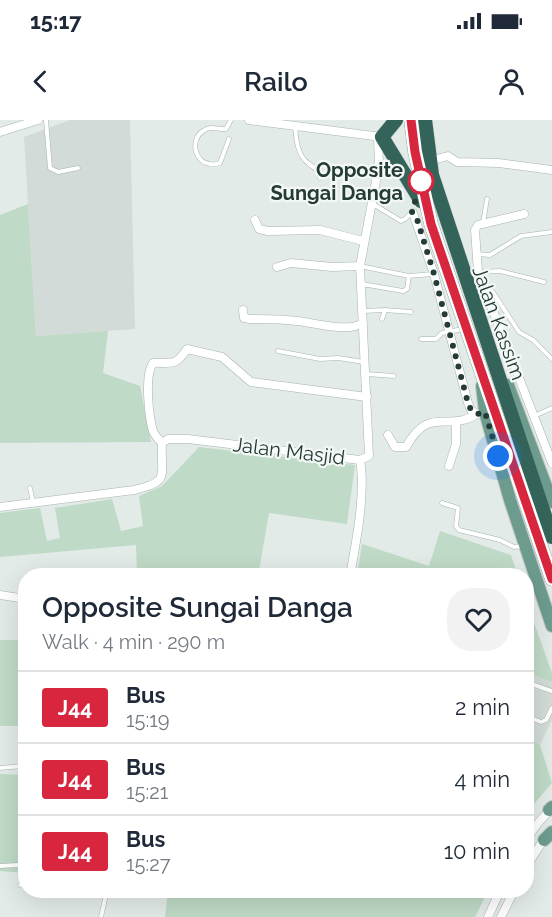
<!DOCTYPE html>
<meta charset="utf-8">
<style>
body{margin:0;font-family:Raleway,sans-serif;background:#f2f2f3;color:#1f2937;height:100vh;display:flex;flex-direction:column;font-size:22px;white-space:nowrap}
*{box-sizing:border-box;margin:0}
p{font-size:20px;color:#747a83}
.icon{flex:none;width:33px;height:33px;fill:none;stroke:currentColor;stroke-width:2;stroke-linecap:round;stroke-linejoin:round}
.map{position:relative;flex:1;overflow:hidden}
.side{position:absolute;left:18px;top:448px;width:516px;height:330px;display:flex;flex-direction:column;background:#fff;border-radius:24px;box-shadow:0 6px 24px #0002}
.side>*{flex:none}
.badge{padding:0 12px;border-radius:4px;font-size:21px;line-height:39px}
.you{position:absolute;width:30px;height:30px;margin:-15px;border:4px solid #fff;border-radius:50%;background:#1a73e8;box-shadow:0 0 0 9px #1a73e833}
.map>.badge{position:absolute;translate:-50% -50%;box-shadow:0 0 0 3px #fff}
.round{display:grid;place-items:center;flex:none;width:63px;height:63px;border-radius:24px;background:#f2f2f3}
.overview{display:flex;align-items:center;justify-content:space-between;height:102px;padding:0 24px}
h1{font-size:28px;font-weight:600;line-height:45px}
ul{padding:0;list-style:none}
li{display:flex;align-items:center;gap:18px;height:72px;padding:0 24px;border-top:2px solid #e0e1e3}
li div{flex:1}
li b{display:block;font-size:22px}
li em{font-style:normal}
li .badge{min-width:66px;font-weight:700;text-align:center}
.status{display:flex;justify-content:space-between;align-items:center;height:42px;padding:0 30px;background:#fff;direction:ltr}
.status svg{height:16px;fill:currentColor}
header{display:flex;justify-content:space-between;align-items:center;height:78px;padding:0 24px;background:#fff;font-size:27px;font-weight:600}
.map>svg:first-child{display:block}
.built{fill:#d2dbd7}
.green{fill:#bfdac6}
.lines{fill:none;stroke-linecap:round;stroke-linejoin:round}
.lane-casing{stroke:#a6b3af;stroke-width:5}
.street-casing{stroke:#a6b3af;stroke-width:9}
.primary-casing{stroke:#c2c8c6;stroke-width:14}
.highway-casing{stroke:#c2c8c6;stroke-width:15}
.lane{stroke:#fff;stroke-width:4}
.street{stroke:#fff;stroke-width:8}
.primary{stroke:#6d9c8f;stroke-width:12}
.highway{stroke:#346459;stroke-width:14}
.line-casing{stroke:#fff;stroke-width:14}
.line{stroke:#d7263d;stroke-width:9}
.walk{stroke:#253b35;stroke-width:6;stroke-dasharray:0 10.8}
.stop-dot{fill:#fff;stroke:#d7263d;stroke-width:3}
.labels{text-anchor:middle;stroke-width:4.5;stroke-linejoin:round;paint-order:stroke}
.stop-label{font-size:20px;font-weight:bold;fill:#253b35;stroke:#f3f8f6;text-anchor:end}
.street-label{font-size:20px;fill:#253b35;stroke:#f3f8f6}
</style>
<div class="status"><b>15:17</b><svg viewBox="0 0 49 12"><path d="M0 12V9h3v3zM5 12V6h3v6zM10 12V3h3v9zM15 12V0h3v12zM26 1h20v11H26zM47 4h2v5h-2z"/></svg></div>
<header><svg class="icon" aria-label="back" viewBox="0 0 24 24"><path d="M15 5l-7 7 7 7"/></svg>Railo<svg class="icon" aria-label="person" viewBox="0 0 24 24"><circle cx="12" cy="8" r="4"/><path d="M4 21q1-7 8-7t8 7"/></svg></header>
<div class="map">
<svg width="552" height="797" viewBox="0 0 552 797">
<rect width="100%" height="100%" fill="#e3ebe8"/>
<path class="built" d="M70,0H130L135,209L36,216L24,17Z
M526,553L552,562V600L540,625L527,618Z"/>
<path class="green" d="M28,84L36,216L108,211L103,253L140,266L151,322L0,323V95Z
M199,327L355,345L347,404L269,393L258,456H137L136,425L0,437V393L40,388L47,421L60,418L55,388L112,379L121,411L143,406L139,376L162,366Z
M440,411L511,435L518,456H357L362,424L429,446Z
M526,480L552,553V562L527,553Z
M0,520H25V606H0Z
M527,618L540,625L552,663L527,692Z
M0,654L25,655V753L0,751Z
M168,771H488L475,797H165Z"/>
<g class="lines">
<g class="lane-casing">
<path id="lane" d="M46,0L50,48L58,52L78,48
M295,5C296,18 297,35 308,43C312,47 316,48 319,53L320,58
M229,19L220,43C217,44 213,45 210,44C194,42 190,19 203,11C211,5 218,10 226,9L231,0
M373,84L401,101L405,99L412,92
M483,103L487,79
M476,134L490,135L521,116L552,112
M360,146L409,156L433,154
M479,152L500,151L544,162
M483,157L519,212L533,220L552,239
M362,164L403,171L407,169L409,156
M363,191L385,190L411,192
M382,199L385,190
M421,219H436L442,213L463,209
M278,231L320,239L338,238L364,242
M366,254L394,256
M534,296L552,288
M30,368L33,382
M442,383L458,388L456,406L459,410L500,420L514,427L522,426
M526,562L552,571
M526,596L541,602L546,600L552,588
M0,648L23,646L26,643
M0,746L18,745L26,750
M20,765L26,763
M101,797L105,779"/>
</g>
<g class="street-casing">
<path id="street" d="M249,0L382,17
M0,12L38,0
M429,41L448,36L457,42L498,43L552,50
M413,93L434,154L468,283L471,290L477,294L485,292
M524,94L478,105L475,110L478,152L552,343
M255,100L259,109L268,111L320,110L363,121
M277,147L291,143L332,147L360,146
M243,190L244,198L250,199C265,199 282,199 297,201C315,203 348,213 363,203
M388,315L395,327H406C430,284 447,313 477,294
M162,323C158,319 155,316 153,311C149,297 144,255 153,243C172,242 175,247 187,229L222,237L251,262L367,277
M449,346L456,324V302
M0,387L134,370C172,361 160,356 162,323L168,319H188L360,340L369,336L360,146L379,45L378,17
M350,456C356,422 366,374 360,340
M0,475L26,479
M526,720L538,703L552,688
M526,747L546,716
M488,797L500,771
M501,797L514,771"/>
</g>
<g class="primary-casing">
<path id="primary" d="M508,265L552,382
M482,266L485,292L510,380L552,506
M549,690L552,687
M544,720L552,712"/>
</g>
<g class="highway-casing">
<path id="highway" d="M396,0L382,17L421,81
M411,0L415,32L431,104L552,459
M425,0L432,55L552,417"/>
</g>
<use href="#lane" class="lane"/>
<use href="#street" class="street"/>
<use href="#primary" class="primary"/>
<use href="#highway" class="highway"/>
</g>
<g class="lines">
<g class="line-casing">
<path id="line" d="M411,0L415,32L431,104L552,459"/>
</g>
<use href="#line" class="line"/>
<path class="walk" d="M421,61L412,92L416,96L434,154L468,283L471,290L477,294L485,292L498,336"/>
</g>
<circle class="stop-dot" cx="421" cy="61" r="12"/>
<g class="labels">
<g class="stop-label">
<text x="403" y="57">Opposite<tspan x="403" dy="23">Sungai Danga</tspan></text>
</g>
<g class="street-label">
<text transform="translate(499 203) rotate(70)" y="7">Jalan Kassim</text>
<text transform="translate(289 331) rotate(7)" y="7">Jalan Masjid</text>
</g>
</g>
</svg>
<div class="you" style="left:498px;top:336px"></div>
<section class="side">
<div class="overview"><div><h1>Opposite Sungai Danga</h1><p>Walk · 4 min · 290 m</p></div><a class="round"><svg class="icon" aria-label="heart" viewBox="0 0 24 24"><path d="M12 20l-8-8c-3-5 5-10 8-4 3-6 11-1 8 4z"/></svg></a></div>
<ul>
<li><span class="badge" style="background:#d7263d;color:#fff">J44</span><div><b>Bus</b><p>15:19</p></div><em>2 min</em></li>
<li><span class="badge" style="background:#d7263d;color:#fff">J44</span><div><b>Bus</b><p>15:21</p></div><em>4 min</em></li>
<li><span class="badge" style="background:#d7263d;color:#fff">J44</span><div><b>Bus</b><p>15:27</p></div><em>10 min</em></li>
</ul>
</section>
</div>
